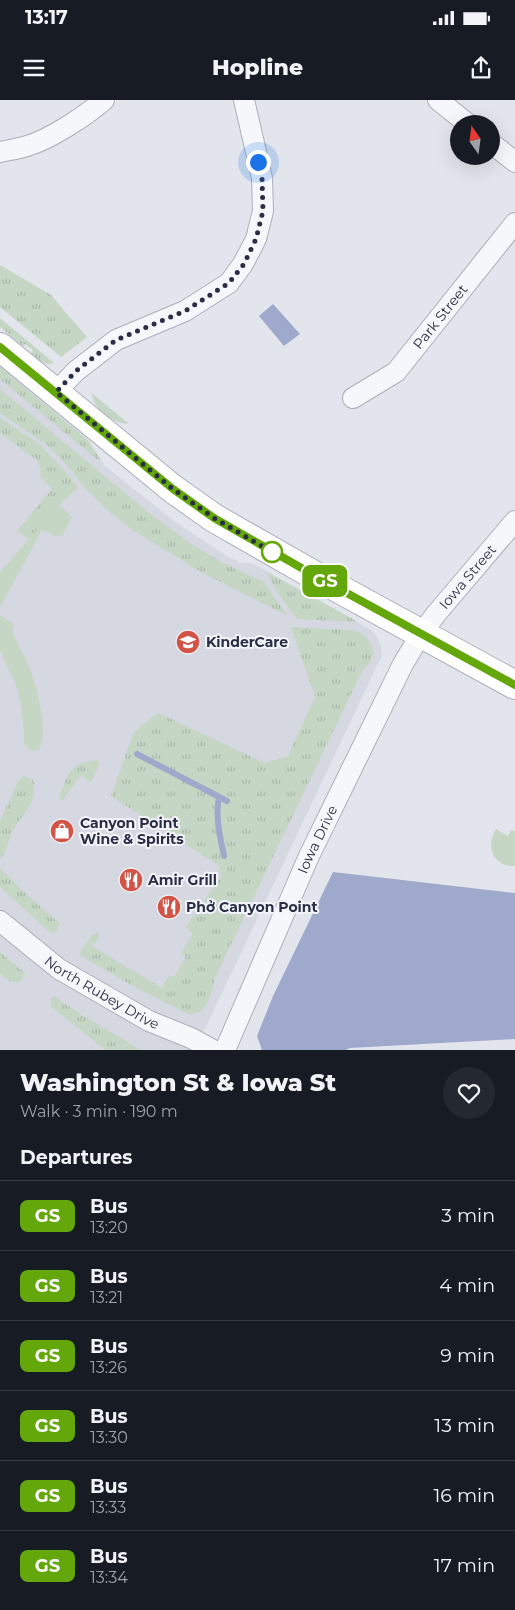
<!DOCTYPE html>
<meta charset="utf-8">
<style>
body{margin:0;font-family:Montserrat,sans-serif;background:#242831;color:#f1f3f6;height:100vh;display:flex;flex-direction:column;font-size:19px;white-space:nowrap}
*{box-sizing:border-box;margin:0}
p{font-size:16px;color:#9ea1a6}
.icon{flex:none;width:28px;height:28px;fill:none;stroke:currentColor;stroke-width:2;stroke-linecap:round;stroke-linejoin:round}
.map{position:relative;height:950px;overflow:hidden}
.details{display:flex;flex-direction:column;background:#171b24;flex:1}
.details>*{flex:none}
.badge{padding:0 10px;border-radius:8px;font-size:18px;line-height:32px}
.needle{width:32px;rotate:346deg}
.fabs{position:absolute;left:450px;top:15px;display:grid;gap:10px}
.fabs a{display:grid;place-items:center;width:50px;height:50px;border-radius:50%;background:#171b24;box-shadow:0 5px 20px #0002;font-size:25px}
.you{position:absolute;width:25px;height:25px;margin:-12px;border:4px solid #fff;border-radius:50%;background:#1a73e8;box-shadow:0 0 0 8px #1a73e833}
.map>.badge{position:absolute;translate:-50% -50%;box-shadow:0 0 0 2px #fff}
h2{padding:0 20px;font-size:19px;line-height:45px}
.round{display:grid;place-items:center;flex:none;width:52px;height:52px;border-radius:26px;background:#242831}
.summary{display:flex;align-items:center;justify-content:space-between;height:85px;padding:0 20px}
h1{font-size:24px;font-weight:800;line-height:38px}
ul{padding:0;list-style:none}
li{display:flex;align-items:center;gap:15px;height:70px;padding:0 20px;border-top:1px solid #363941}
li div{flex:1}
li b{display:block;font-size:19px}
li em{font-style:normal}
li .badge{min-width:55px;font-weight:700;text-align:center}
.status{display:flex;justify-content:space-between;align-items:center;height:35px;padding:0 25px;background:#171b24;direction:ltr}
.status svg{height:14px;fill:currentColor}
header{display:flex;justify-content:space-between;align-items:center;height:65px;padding:0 20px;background:#171b24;font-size:22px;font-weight:800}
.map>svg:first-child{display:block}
.built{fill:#d5d7e1}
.grass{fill:url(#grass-tufts)}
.garden{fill:#c5d6c4}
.water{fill:#9ea9cc}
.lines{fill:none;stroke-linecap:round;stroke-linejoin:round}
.stream{stroke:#9ea9cc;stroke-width:6}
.street-casing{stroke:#acaeba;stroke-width:22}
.secondary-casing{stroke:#acaeba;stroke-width:30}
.street{stroke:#f6f7fa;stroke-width:20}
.secondary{stroke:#fff;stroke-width:28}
.line-casing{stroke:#fff;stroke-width:11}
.line{stroke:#64a70b;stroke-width:8}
.walk{stroke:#2a2e45;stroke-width:5;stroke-dasharray:0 9}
.stop-dot{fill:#fff;stroke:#64a70b;stroke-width:2.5}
.labels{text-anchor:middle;stroke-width:4;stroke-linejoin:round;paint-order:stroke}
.street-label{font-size:14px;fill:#2a2e45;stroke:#f3f4f9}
.poi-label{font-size:14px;font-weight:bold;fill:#2a2e45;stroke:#f3f4f9;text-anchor:start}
</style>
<div class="status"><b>13:17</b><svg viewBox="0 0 49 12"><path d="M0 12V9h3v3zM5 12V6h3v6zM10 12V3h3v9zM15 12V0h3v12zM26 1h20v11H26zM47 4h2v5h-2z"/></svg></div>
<header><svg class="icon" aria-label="menu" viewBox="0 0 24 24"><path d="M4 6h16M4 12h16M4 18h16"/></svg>Hopline<svg class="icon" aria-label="share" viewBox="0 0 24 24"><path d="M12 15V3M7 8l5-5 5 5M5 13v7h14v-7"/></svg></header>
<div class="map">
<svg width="515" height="950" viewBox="0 0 515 950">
<defs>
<pattern id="grass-tufts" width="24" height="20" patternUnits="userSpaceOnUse" patternTransform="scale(1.25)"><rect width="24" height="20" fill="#c5d6c4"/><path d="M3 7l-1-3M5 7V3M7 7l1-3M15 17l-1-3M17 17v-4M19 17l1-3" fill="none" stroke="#a9b8aa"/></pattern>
</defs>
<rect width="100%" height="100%" fill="#e3e5ec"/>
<path class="built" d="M0,267L88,340L105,366L178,424L227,456L241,463H251L257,466L357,522L371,530L378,538L381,547L382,555L195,950H0Z"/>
<path class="grass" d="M0,165L51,195L87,237L61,257L0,207Z
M0,218L54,263C45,267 38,259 31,254L33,250L25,244L23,246L0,227Z
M0,267L88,340L100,359L98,360L0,279Z
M0,289L149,413L190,443L221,462L264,482L288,516L201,472L131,429L106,409L82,384L64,362L47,345L0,313Z
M0,318L41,345L69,376L78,388L59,405L29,439L17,431L52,389L40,376L41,372L38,361L0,333Z
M267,472L353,519L357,522L297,519C286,504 274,490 267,472Z
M291,527L354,530L362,534L368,539L372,545L373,553L370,563L363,569L215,878C211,893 209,915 188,914L133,886L81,856L80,852L92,835L98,833L99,836L93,847L162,888L169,875L174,877L186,856L181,853L193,833L186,827L222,775L218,771L221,767L111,696L134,632L158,613L265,663L288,656L315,597Z
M97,660L100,662L91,682L81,675L62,701L59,699C67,676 69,662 97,660Z
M24,676L33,680C40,702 20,716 11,734C7,744 8,750 0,759V720L19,680Z
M0,768L23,791L60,824L55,832L52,833L44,827L0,787Z
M0,852L25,873L20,882H11L0,874Z
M54,896L77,912L141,950H105L54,909L51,906V898Z"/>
<path class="garden" d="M92,293L129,324C114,324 93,310 92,293Z
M59,405L72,417L62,436H55L42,430L0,507V472Z
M0,515L14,524L12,531C17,544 25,556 30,569C37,588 49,631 39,649L33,651L27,648L24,642L23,620L20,601L16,585L0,550Z
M496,729L508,736L511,730L515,731V766C493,767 485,746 496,729Z"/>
<path class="water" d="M273,204L300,234L284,246L259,216Z
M333,772L515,793V939L350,948L346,950H262L257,936L273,896Z"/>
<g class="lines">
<path class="stream" d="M137,654L227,701
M219,697C215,716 220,737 224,756"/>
<g class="street-casing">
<g id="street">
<path d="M438,0L468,24"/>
<path d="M491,43L515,62"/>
<path d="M0,52C9,50 18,49 27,46C51,39 85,16 104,0"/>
<path d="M56,292L76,271L116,240L185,211L229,183L243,164L256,139L263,111L262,78L244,0"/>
<path id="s1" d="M353,298L396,272L515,123"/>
<path id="s2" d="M0,821L59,869L149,921L191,938L213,950"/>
<path id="s3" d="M225,950L309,756L403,564L421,534L436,514L515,421"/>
</g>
</g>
<g class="secondary-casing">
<path id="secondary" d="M0,247L173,389L214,418L312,474L515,585"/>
</g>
<use href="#street" class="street"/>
<use href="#secondary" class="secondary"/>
</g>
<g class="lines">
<g class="line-casing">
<path id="line" d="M0,247L173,389L214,418L312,474L515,585"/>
</g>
<use href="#line" class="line"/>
<path class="walk" d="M258,62L262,78L263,111L256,139L244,164L229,183L185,211L116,240L76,271L56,292L173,389L214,418L272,452"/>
</g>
<defs>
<g id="school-disc" transform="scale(1.25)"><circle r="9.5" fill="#d25447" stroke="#f3f4f9"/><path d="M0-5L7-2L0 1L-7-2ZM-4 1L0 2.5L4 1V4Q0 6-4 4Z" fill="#fff"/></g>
<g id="shop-disc" transform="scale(1.25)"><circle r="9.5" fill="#d25447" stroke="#f3f4f9"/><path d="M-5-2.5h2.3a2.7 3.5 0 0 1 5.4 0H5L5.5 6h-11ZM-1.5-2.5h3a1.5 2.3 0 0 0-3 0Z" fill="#fff"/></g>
<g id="restaurant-disc" transform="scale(1.25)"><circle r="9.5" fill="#d25447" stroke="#f3f4f9"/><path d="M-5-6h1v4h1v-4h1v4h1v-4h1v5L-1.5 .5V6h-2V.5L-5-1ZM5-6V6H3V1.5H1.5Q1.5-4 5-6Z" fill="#fff"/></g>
</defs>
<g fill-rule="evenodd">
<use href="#school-disc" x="188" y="542"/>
<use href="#shop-disc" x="62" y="731"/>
<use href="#restaurant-disc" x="131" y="780"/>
<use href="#restaurant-disc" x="169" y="807"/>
</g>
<circle class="stop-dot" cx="272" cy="452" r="10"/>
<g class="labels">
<g class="street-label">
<text dy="5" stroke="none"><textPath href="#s1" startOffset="121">Park Street</textPath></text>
<text dy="5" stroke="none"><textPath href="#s3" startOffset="534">Iowa Street</textPath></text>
<text dy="5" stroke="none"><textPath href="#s3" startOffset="230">Iowa Drive</textPath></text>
<text dy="5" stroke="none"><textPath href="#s2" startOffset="125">North Rubey Drive</textPath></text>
</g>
<g class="poi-label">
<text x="206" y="547">KinderCare</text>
<text x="80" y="728">Canyon Point<tspan x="80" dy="16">Wine &amp; Spirits</tspan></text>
<text x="148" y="785">Amir Grill</text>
<text x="186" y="812">Phở Canyon Point</text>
</g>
</g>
</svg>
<div class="fabs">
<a><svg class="needle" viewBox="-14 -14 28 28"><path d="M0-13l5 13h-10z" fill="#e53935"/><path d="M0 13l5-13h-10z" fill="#9ea1a6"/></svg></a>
</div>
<div class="you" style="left:258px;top:62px"></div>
<b class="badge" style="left:325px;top:481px;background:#64a70b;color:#fff">GS</b>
</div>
<section class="details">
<div class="summary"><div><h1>Washington St &amp; Iowa St</h1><p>Walk · 3 min · 190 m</p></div><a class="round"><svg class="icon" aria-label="heart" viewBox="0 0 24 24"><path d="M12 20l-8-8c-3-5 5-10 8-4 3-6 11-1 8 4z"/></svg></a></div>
<h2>Departures</h2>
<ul>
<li><span class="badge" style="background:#64a70b;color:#fff">GS</span><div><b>Bus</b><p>13:20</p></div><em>3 min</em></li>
<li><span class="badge" style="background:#64a70b;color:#fff">GS</span><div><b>Bus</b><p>13:21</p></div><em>4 min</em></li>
<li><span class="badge" style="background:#64a70b;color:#fff">GS</span><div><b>Bus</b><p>13:26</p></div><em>9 min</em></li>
<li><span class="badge" style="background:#64a70b;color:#fff">GS</span><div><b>Bus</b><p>13:30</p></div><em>13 min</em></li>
<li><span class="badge" style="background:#64a70b;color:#fff">GS</span><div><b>Bus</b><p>13:33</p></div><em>16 min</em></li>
<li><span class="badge" style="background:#64a70b;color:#fff">GS</span><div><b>Bus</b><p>13:34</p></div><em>17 min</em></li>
</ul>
</section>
